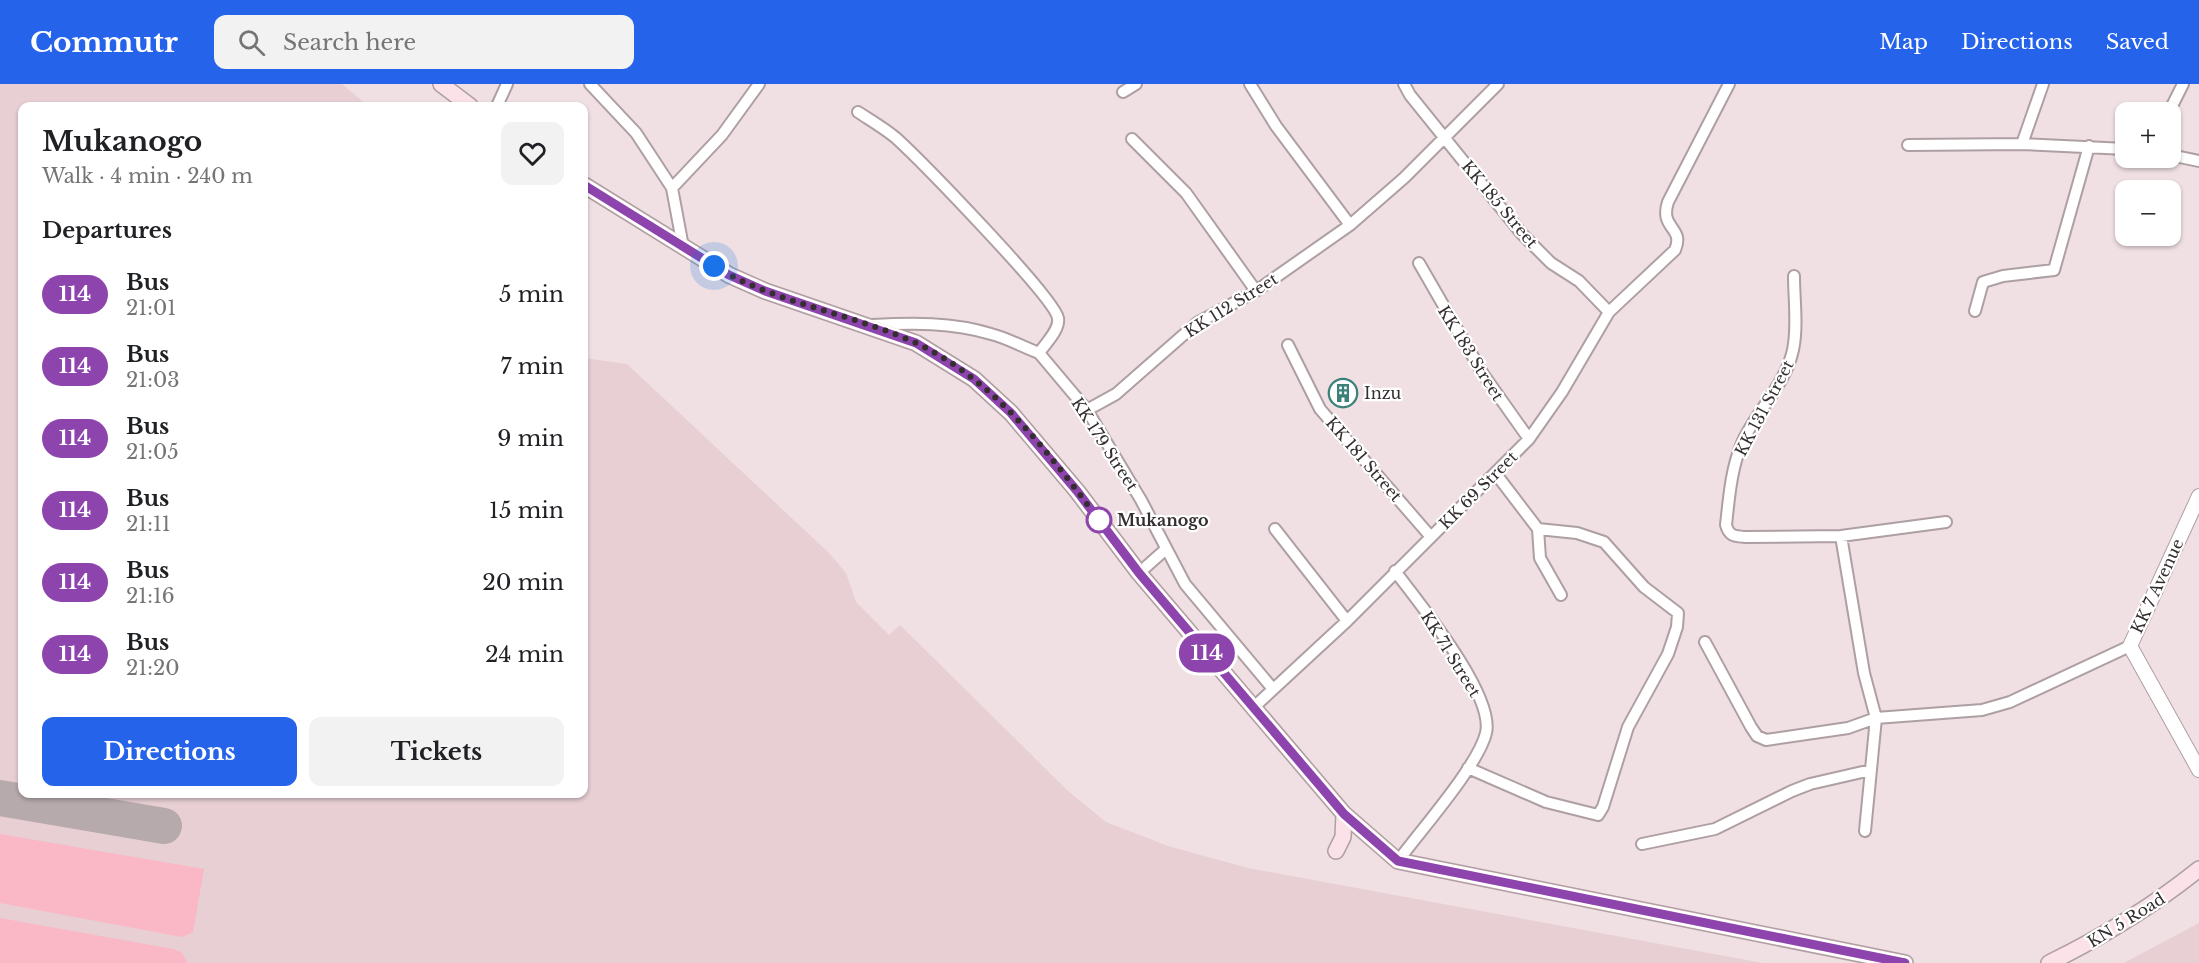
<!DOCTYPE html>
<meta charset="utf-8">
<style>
body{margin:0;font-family:"Libre Baskerville",serif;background:#f2f2f2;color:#202124;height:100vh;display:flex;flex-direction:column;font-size:22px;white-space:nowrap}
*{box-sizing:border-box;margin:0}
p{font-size:20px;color:#757577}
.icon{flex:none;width:33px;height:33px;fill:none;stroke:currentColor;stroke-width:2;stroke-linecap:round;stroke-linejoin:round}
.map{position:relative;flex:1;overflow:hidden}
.panel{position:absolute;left:18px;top:18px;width:570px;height:696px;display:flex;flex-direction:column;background:#fff;border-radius:12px;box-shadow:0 2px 4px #0004}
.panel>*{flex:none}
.badge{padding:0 12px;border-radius:20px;font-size:21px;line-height:39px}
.controls{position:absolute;left:2115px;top:18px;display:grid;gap:12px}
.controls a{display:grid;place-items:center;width:66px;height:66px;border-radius:12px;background:#fff;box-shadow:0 2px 4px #0004;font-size:30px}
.you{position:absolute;width:30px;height:30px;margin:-15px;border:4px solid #fff;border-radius:50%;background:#1a73e8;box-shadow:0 0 0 9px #1a73e833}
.map>.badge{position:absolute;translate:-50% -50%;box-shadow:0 0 0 3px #fff}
h2{padding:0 24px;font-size:22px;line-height:54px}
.round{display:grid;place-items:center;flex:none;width:63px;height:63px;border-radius:12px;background:#f2f2f2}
.summary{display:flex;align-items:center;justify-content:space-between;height:102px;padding:0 24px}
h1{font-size:28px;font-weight:800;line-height:45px}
.cta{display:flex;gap:12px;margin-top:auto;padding:12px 24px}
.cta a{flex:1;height:69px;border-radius:12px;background:#2563eb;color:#fff;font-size:24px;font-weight:800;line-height:69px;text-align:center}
.cta a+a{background:#f2f2f2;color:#202124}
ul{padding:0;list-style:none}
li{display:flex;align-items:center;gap:18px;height:72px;padding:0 24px}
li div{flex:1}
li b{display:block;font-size:22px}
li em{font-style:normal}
li .badge{min-width:66px;font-weight:700;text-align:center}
header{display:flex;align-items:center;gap:36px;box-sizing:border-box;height:84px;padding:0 30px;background:#2563eb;color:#fff}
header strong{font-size:28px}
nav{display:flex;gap:33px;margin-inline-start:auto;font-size:21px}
.search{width:420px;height:54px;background:#f2f2f2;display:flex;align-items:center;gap:15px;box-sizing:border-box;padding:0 21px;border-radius:12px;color:#757577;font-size:22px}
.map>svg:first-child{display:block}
.built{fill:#e7cfd4}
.green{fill:#fab7c6}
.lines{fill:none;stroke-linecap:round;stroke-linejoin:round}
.taxiway{stroke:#b7aaac;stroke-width:36}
.minor-casing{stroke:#ae9fa2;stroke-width:14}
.tertiary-casing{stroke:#ae9fa2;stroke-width:16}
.secondary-casing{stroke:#ae9fa2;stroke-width:18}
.minor{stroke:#fff;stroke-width:10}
.tertiary{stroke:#fff;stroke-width:14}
.secondary{stroke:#fbe2e8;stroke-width:15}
.line-casing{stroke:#fff;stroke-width:14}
.line{stroke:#8e44ad;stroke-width:9}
.walk{stroke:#342e2f;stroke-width:6;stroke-dasharray:0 10.8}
.stop-dot{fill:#fff;stroke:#8e44ad;stroke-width:3}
.labels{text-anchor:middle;stroke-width:4.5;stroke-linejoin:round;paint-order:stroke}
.street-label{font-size:16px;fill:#342e2f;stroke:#fff}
.poi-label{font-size:16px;fill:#342e2f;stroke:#fff;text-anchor:start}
.stop-label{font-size:16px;font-weight:bold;fill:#342e2f;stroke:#fff;text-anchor:start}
</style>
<header>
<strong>Commutr</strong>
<div class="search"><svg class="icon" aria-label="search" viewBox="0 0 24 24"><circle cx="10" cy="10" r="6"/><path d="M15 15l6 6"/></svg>Search here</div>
<nav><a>Map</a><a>Directions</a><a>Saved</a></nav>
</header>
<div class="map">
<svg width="2199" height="879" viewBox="0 0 2199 879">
<rect width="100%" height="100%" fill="#f0e0e3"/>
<path class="built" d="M0,0H342L368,22H22V710H584V274L627,280L829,469L846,489L856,518L889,551L900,541L1068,707L1106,738L1168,762L1248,784L1763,879H0Z
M2199,839V879H2124Z"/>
<path class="green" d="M0,750L204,785L193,848L182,853L0,819Z
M0,834L173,865L181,868L188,879H0Z"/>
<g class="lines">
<path class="taxiway" d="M0,714L164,742"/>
<g class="minor-casing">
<path id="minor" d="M590,0L636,49L672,104L683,163
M1250,0L1276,42L1350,141
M1404,0L1410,11L1522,150L1551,179L1579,197L1609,228
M1123,8L1136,0
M497,22L507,0
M858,28C870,36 884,44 896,54C919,75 1054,213 1058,234C1060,246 1045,260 1039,269L1087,326L1141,416L1185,500L1273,605
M2169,28L2183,0
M1132,55L1186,109L1256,207
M2022,60L2043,0
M1908,61L2022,60L2126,65
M2170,71L2199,77
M672,104L722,51L759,0
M1419,179L1483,290L1529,355
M1794,192C1794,216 1798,242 1793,266C1785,302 1756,327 1742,359C1731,385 1729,414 1726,441C1729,452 1734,452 1745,453L1841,452L1946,438
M1975,227L1983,198L2003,192L2054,186L2089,62
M872,241C912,239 952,238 991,250C1007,254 1023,263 1039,269
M1288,261L1320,325L1431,453
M1087,326L1116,310L1197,239L1256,207L1350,141L1404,94L1498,0
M1275,445L1347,537
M1538,445L1540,474L1561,511
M1841,452L1864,589L1876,634L1865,747
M1395,487C1419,519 1495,611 1486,649C1478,682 1420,747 1398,777
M1139,489L1166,465
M1705,558L1751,643L1757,652L1766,656L1848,644L1876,634L1982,626L2010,618L2130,562
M1254,623L1347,537L1529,355L1562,308L1609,228L1675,166C1685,143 1659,145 1668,118L1729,0
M1468,684L1546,718L1598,731L1603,723L1628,643L1668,570L1677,543L1678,529L1644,503L1604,458L1577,449L1538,445L1496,390
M1642,760L1715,745L1792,707L1810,700L1871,686"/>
</g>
<g class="tertiary-casing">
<path id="tertiary" d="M2199,412L2130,562L2199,686"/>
</g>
<g class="secondary-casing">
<path id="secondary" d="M441,0L470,22
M584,101L729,191L765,207L916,259L974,295L1011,329L1077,407L1139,489L1344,730L1398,777L1905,879
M1336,767L1343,753L1344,730
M2049,879C2102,853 2153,822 2199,785"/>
</g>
<use href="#minor" class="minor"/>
<use href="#tertiary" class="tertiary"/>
<use href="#secondary" class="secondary"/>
</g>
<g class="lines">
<g class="line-casing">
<path id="line" d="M584,101L729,191L765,207L916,259L974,295L1011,329L1077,407L1139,489L1344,730L1398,777L1905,879"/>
</g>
<use href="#line" class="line"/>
<path class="walk" d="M714,182C776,220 852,229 918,260C996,297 1051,372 1102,440L1099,436"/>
</g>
<defs>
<g id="building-ring" transform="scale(1.5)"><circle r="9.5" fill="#fff" stroke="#3b8178" stroke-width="1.5"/><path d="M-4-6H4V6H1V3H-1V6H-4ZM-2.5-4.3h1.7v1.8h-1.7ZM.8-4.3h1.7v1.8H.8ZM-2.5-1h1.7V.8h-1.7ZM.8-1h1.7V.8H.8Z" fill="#3b8178"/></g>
</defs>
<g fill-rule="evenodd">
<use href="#building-ring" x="1343" y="309"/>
</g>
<circle class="stop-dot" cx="1099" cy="436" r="12"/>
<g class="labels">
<g class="street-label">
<text transform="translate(1500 120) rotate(50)" y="6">KK 185 Street</text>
<text transform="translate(1231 221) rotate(-32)" y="6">KK 112 Street</text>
<text transform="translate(1471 269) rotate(58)" y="6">KK 183 Street</text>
<text transform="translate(1764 324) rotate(-62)" y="6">KK 131 Street</text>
<text transform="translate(1105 360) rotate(57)" y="6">KK 179 Street</text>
<text transform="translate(1364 375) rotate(49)" y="6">KK 181 Street</text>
<text transform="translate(1478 406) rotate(-45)" y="6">KK 69 Street</text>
<text transform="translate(2157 502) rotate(-65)" y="6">KK 7 Avenue</text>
<text transform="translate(1451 570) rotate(58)" y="6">KK 71 Street</text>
<text transform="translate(2126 836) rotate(-32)" y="6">KN 5 Road</text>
</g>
<g class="poi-label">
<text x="1364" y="315">Inzu</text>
</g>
<g class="stop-label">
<text x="1117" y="442">Mukanogo</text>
</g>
</g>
</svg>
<div class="controls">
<a>+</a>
<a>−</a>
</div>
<div class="you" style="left:714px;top:182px"></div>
<b class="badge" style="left:1207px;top:569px;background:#8e44ad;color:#fff">114</b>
<section class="panel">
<div class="summary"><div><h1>Mukanogo</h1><p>Walk · 4 min · 240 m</p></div><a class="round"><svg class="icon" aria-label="heart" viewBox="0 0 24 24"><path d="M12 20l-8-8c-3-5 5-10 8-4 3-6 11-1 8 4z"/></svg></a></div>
<h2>Departures</h2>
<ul>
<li><span class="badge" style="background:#8e44ad;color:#fff">114</span><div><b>Bus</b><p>21:01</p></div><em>5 min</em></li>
<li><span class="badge" style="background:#8e44ad;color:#fff">114</span><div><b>Bus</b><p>21:03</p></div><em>7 min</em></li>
<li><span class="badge" style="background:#8e44ad;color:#fff">114</span><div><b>Bus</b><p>21:05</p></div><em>9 min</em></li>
<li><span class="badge" style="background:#8e44ad;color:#fff">114</span><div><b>Bus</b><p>21:11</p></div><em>15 min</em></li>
<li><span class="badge" style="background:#8e44ad;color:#fff">114</span><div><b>Bus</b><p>21:16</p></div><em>20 min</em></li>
<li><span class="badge" style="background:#8e44ad;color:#fff">114</span><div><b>Bus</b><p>21:20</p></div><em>24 min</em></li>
</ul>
<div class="cta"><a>Directions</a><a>Tickets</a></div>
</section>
</div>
